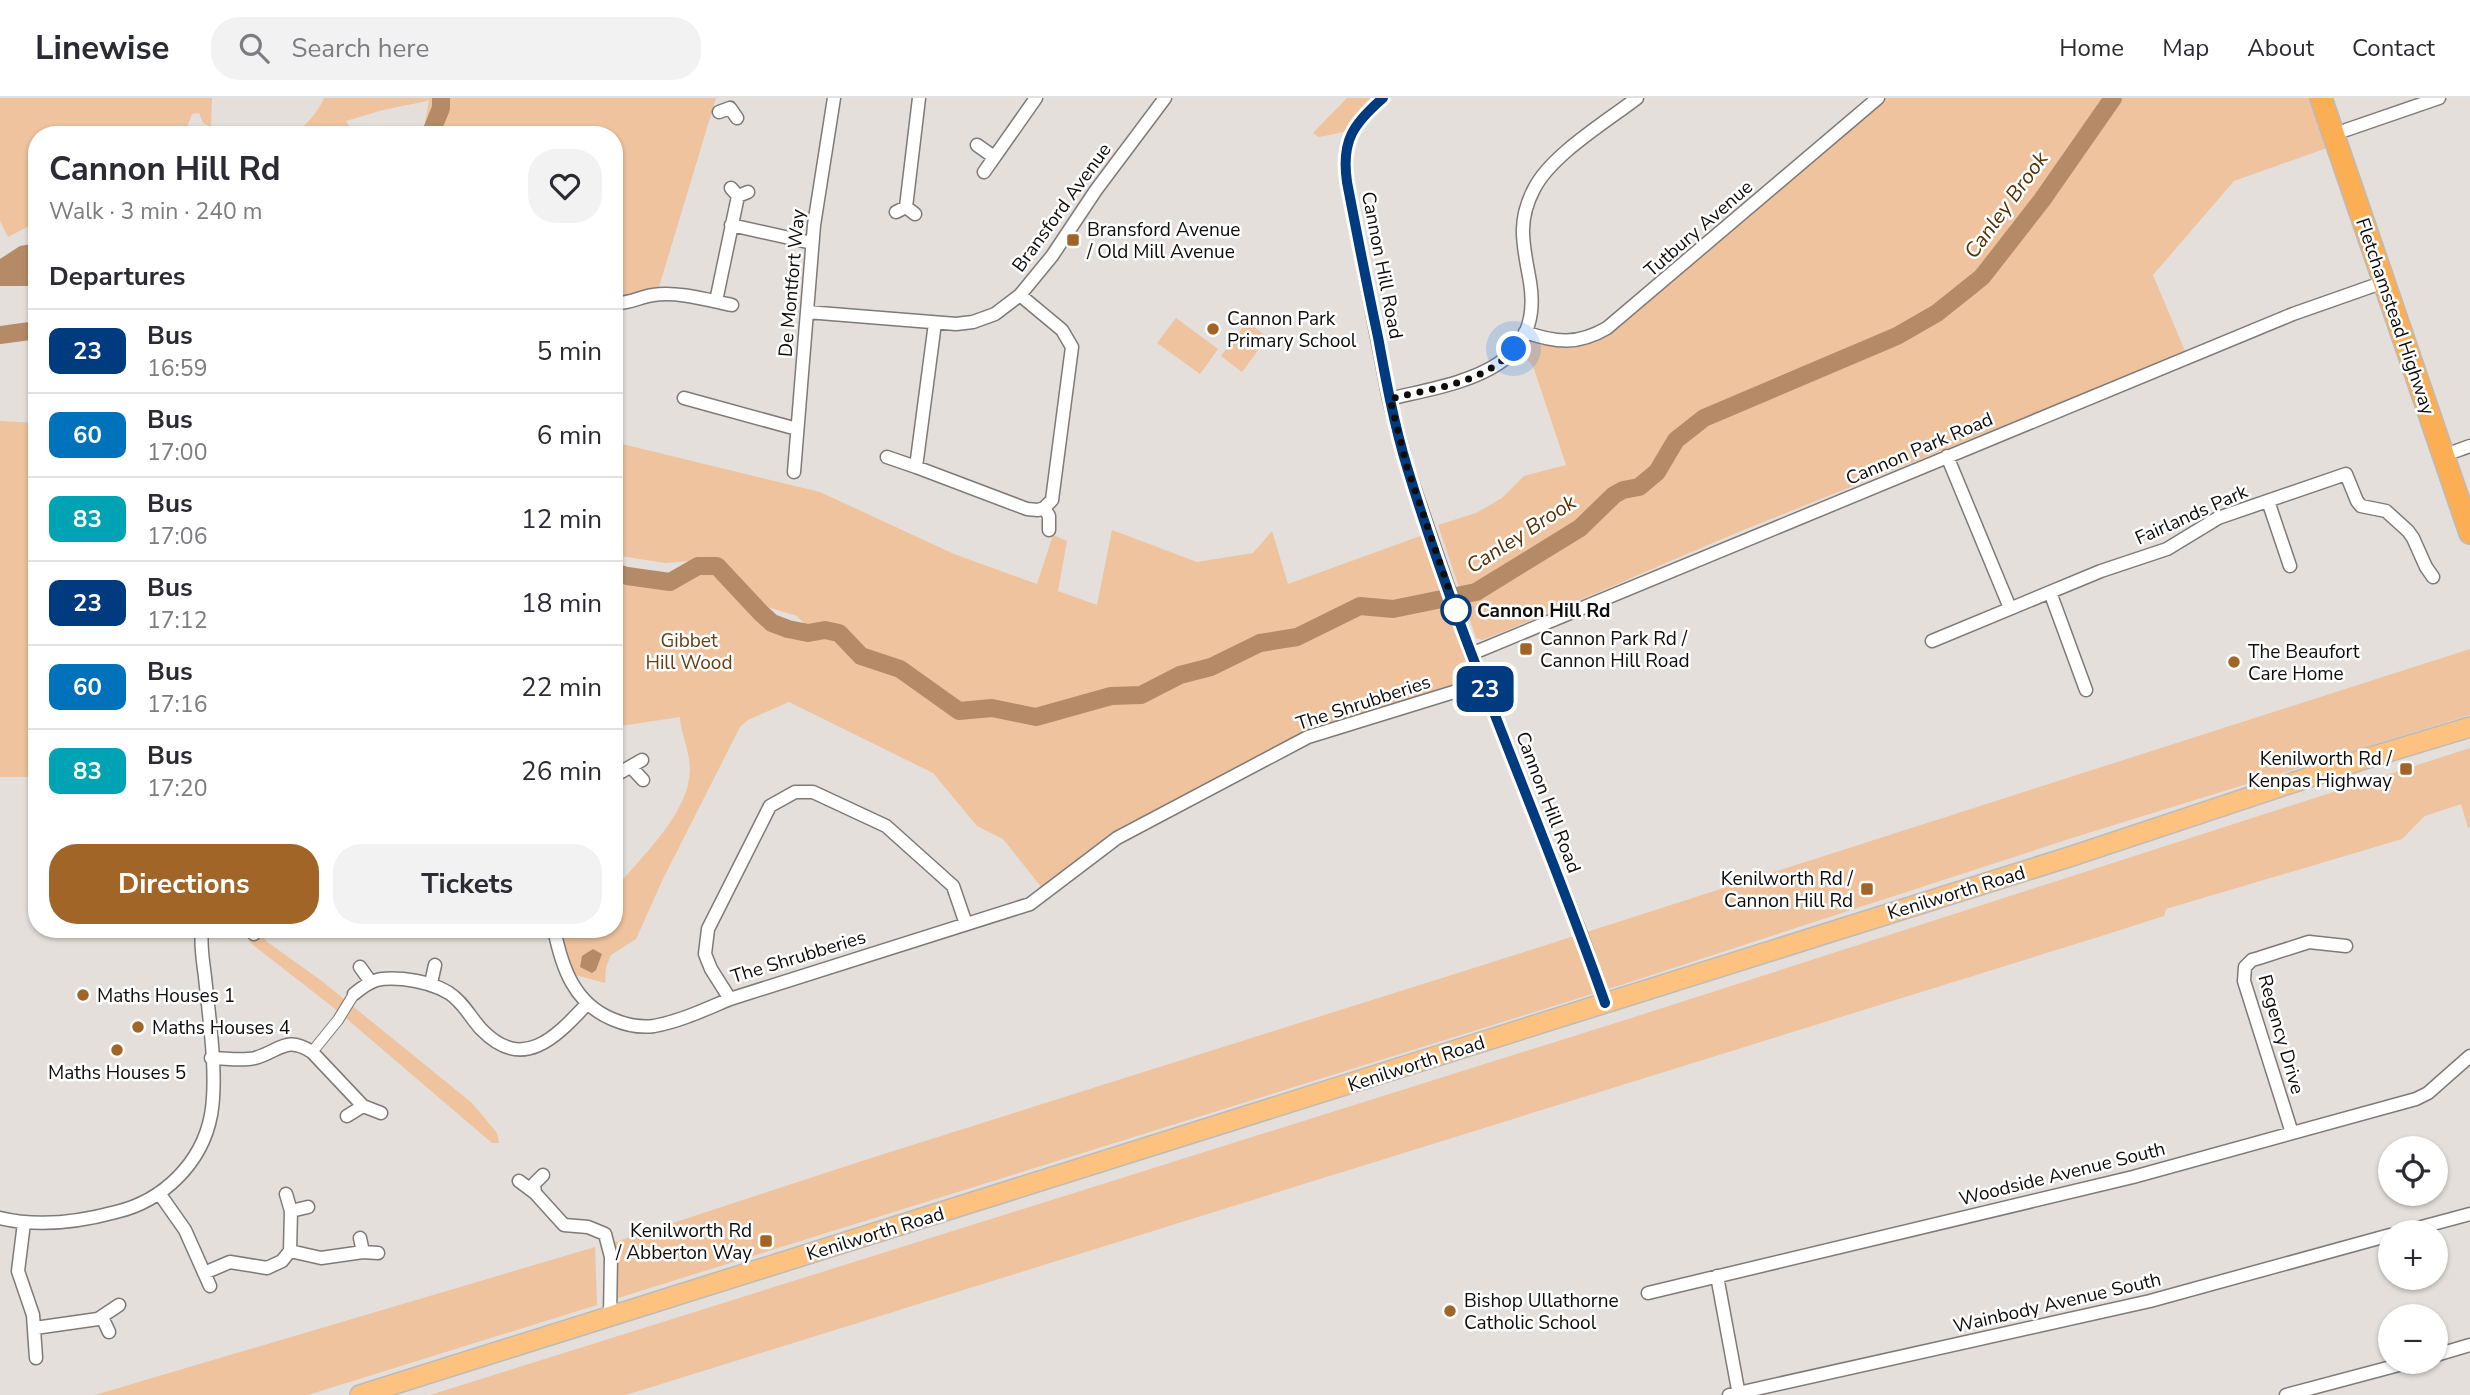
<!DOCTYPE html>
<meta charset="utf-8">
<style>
body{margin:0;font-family:"Nunito Sans",sans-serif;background:#f2f2f3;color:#2b2b33;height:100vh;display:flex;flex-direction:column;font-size:26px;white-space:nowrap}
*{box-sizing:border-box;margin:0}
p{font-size:23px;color:#7c7c81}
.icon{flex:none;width:38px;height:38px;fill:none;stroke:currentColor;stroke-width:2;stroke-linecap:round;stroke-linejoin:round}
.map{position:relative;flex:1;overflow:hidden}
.details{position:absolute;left:28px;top:28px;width:595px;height:812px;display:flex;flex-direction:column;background:#fff;border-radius:28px;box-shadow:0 2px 5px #0004}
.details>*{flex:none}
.badge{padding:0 14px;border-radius:10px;font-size:24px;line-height:46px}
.buttons{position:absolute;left:2378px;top:1038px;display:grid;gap:14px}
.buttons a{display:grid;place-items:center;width:70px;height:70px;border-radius:50%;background:#fff;box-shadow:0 2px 5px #0004;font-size:35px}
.you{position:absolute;width:35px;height:35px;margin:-18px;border:5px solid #fff;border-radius:50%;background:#1a73e8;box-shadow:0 0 0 10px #1a73e833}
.map>.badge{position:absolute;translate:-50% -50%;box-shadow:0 0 0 4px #fff}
h2{padding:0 21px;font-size:26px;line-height:63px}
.round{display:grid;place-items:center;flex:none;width:74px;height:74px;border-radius:28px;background:#f2f2f3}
.overview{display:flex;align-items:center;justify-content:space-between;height:119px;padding:0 21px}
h1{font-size:33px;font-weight:700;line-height:52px}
.action{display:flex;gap:14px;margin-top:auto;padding:14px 21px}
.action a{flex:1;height:80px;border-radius:28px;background:#a16528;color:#fff;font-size:28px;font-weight:700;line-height:80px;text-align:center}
.action a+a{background:#f2f2f3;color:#2b2b33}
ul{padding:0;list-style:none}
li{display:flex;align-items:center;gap:21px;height:84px;padding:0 21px;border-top:2px solid #e1e1e2}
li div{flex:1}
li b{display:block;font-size:26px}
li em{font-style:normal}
li .badge{min-width:77px;font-weight:700;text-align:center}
header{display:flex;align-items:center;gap:42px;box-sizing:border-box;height:98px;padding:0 35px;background:#fff;border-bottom:2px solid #e1e1e2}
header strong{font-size:33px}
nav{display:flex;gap:38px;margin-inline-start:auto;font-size:24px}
.search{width:490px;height:63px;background:#f2f2f3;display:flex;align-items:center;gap:18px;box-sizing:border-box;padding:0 24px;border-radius:28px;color:#7c7c81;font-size:26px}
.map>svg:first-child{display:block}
.green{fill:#eec39e}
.water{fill:#b48b66}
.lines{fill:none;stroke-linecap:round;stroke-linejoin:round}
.river{stroke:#b48b66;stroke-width:18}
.pedestrian-casing{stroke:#7f7a77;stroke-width:12}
.minor-casing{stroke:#7f7a77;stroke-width:15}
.primary-casing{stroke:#bcbbbb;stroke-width:22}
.trunk-casing{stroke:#bcbbbb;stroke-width:24}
.pedestrian{stroke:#fff;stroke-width:10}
.minor{stroke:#fff;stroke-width:12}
.primary{stroke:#fdc27f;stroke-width:19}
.trunk{stroke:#fcae54;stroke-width:21}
.line-casing{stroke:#fff;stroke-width:16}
.line{stroke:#003b80;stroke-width:10}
.walk{stroke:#0f0d0c;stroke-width:7;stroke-dasharray:0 12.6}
.poi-dot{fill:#a16528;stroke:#fff;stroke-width:2.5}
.stop-dot{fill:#fff;stroke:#003b80;stroke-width:3.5}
.labels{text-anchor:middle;stroke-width:5;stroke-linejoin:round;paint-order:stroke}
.street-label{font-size:19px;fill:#0f0d0c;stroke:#fff}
.poi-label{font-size:19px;fill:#0f0d0c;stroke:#fff;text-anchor:start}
.stop-label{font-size:19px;font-weight:bold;fill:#0f0d0c;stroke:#fff;text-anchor:start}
.park-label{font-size:19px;fill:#683e13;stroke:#fff}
.water-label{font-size:21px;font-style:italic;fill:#572f00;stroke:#fff}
</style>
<header>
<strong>Linewise</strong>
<div class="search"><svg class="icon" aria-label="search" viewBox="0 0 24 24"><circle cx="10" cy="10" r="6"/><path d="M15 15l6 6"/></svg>Search here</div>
<nav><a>Home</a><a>Map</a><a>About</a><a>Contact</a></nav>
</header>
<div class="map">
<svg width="2470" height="1297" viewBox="0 0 2470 1297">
<rect width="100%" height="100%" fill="#e4dfda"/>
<path class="green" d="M0,0H212L211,29L203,25L199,15L192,16L188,27L178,37H37V124L8,139L0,123Z
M324,0H716L659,189L623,197L614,196V37H423L429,1L427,3L383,12L346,23L351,31L346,37H289C304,32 318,14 324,0Z
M1347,0H1378L1344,34L1319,39L1313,35Z
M1885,0H2310L2327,50L2234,83L2153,177L2185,253C2046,311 1906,367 1766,423C1671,461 1578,505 1482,542L1476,540L1438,427L1476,415L1502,400L1524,378L1566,367L1533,268L1519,253C1532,238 1532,244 1548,247C1555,248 1565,248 1571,247C1593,244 1610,234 1628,222Z
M1176,220L1218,251L1200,276L1157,245Z
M1247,224L1268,239L1242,274L1221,258Z
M0,323L37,325V679H0Z
M614,344L820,394L954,456L1037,486L1053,437L1067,443L1058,493L1097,507L1112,432L1197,464L1253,455L1272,433L1288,486L1423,437L1471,569L1464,584L1304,635L1116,732L1042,790L1003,741L977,728L933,675L789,604L748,622L740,629L662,783L636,841L611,857L606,869L605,885L575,877L565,852L562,831H614V788L620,785C645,755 689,714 690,672C690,653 681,637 680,619L614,629V479L671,489L699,471H716C741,498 771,544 814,536L797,518L764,508L717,461L665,465L614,457Z
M2470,551V617L2072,740L1618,888L618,1200L615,1144L868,1061L1540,849Z
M2470,650V729L2468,730L2461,706L2425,718L2402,741L2166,811L2164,818L2114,834L626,1297H430L1622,923Z
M262,837L266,843L323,884L472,1005L497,1035L499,1045H492L334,910L248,843Z
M595,1149L597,1207L308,1297H95Z"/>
<path class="water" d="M37,145V188H0V161L20,148Z
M593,851L602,856L596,872L592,875L580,869L582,858Z"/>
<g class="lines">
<path class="river" d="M430,37L441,10V0
M0,237L37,232
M614,474L627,478L670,484L698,468H717L761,515L772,525L788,531L808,535L825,532L839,535L861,558L900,571L959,613L992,610L1036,619L1111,598L1141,597L1180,577L1211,569L1260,545L1297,539L1360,508L1393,511L1476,494L1580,430L1614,397L1623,392L1639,389L1657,374L1676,342L1704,320L1897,238L1937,215L1982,179L2042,102L2113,0"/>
<g class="pedestrian-casing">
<path id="pedestrian" d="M312,954L338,922L354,896"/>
</g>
<g class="minor-casing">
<path id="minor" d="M1383,0C1353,27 1341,42 1347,84L1389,301L1407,369L1471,556L1582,839L1605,905
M719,14L730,10L737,20
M2346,32L2439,0
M977,47L994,59
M984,74L1036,0
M731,90L738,98L748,94
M906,109L919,0
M896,114L906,109L915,116
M731,127L812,145
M1020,197L1062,232L1072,249L1052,402L1044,410L1049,418V432
M716,203L738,98
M614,205C629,206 639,199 653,197C677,193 708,202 732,207
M807,214L956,226L973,224L995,216L1020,197L1052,158L1096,92L1165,0
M935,225L916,369L1027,411L1038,412L1044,410
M1525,234C1556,245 1578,247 1607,230L1878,0
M684,300L797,331
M1389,301C1454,285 1545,276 1530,184C1524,149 1516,125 1534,91C1551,57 1606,24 1637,0
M2456,353L2470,348
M1947,358L2010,510
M887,359L916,369
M794,374L814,127L834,0
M2268,403L2290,468
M2050,494L2086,592
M1932,543L2101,473L2167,451L2218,420L2346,376L2357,403L2361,408L2386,413L2408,433L2413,440L2426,469L2433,479
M1471,556L2293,216L2384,184
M631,669L643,682
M614,678L642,662
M252,831L254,836
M554,831C562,870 574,905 612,921C626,927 640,930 654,928C681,923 706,911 730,901L1030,806L1117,740L1308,639L1483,585
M360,869L370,883
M431,885L435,867
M354,896C372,881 380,879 403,881C420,883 434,886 449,895C463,904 470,919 481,931C523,975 556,939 587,906
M730,901L711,871L705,856L708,831L770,708L795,694H813L886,728L953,788L966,826
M211,960C225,960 242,963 255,960C280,953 286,937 312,954L363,1008
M347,1018L363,1008L381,1015
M2292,1035L2244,883L2245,869L2252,862L2259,860L2309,844L2346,848
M543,1077L534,1086L535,1095L564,1127L588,1129L605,1136L611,1159L610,1218
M519,1083L535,1095
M159,1095L185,1132L210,1188
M286,1096L291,1113L308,1109
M0,1120C37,1129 79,1124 116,1114C163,1103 202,1065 211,1017C218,978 209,919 205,879C203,862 200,848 202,831
M24,1125L18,1173L33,1217L36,1260
M2403,1134L2470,1116
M360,1140L363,1154L378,1155
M290,1153L321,1160L363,1154
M204,1175L230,1164L267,1170L282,1163L290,1153L291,1113
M1717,1178L1739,1297
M1648,1195L2133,1079L2416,1001L2428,995L2470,958
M102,1219L109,1234
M35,1230L98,1221L119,1207
M2436,1257L2470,1247
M1729,1297L2150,1203L2390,1137
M2286,1297L2410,1264"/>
</g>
<g class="primary-casing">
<path id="primary" d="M360,1297L2069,759L2361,662L2470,629"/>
</g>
<g class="trunk-casing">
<path id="trunk" d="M2321,0L2470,435"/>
</g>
<use href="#pedestrian" class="pedestrian"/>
<use href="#minor" class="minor"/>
<use href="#primary" class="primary"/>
<use href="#trunk" class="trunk"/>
</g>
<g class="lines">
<g class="line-casing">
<path id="line" d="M1383,0C1353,26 1341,43 1347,84C1357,136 1367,188 1378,239C1386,283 1394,326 1407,369C1462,551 1542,725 1605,905"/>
</g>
<use href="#line" class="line"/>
<path class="walk" d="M1456,512L1407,369L1390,301C1432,290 1484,286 1514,251"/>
</g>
<g class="poi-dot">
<rect x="1066" y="135" width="14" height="14" rx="3.5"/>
<circle cx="1213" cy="231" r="7"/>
<rect x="1519" y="544" width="14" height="14" rx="3.5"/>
<circle cx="2234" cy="564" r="7"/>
<rect x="2399" y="664" width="14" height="14" rx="3.5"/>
<rect x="1860" y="784" width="14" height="14" rx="3.5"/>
<circle cx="83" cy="897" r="7"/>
<circle cx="138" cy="929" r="7"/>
<circle cx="117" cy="952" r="7"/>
<rect x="759" y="1136" width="14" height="14" rx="3.5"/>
<circle cx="1450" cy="1213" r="7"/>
</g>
<circle class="stop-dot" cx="1456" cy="512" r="14"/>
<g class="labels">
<g class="street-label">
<text transform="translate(1061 109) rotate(-54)" y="7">Bransford Avenue</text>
<text transform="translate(1698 130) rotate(-41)" y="7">Tutbury Avenue</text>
<text transform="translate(1383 167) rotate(79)" y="7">Cannon Hill Road</text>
<text transform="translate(791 185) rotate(-85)" y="7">De Montfort Way</text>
<text transform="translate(2396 218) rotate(71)" y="7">Fletchamstead Highway</text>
<text transform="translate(1919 350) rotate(-23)" y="7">Cannon Park Road</text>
<text transform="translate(2191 416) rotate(-24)" y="7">Fairlands Park</text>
<text transform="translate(1363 604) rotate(-18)" y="7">The Shrubberies</text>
<text transform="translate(1549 704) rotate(69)" y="7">Cannon Hill Road</text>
<text transform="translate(1956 794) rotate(-17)" y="7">Kenilworth Road</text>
<text transform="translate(798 858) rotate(-17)" y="7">The Shrubberies</text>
<text transform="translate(2282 936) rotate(74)" y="7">Regency Drive</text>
<text transform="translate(1416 965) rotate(-18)" y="7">Kenilworth Road</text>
<text transform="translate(2062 1075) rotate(-14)" y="7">Woodside Avenue South</text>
<text transform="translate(875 1135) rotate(-17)" y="7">Kenilworth Road</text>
<text transform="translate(2057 1204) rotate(-13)" y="7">Wainbody Avenue South</text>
</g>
<g class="poi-label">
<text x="1087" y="138">Bransford Avenue<tspan x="1087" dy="22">/ Old Mill Avenue</tspan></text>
<text x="1227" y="227">Cannon Park<tspan x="1227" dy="22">Primary School</tspan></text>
<text x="1540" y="547">Cannon Park Rd /<tspan x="1540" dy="22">Cannon Hill Road</tspan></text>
<text x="2248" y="560">The Beaufort<tspan x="2248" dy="22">Care Home</tspan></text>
<text x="2392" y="667" text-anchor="end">Kenilworth Rd /<tspan x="2392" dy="22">Kenpas Highway</tspan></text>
<text x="1853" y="787" text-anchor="end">Kenilworth Rd /<tspan x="1853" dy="22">Cannon Hill Rd</tspan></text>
<text x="97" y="904">Maths Houses 1</text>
<text x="152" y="936">Maths Houses 4</text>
<text x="117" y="981" text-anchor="middle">Maths Houses 5</text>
<text x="752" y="1139" text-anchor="end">Kenilworth Rd<tspan x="752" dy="22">/ Abberton Way</tspan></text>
<text x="1464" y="1209">Bishop Ullathorne<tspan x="1464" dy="22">Catholic School</tspan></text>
</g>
<g class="stop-label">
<text x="1477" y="519">Cannon Hill Rd</text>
</g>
<g class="park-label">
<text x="689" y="549">Gibbet<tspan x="689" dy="22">Hill Wood</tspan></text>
</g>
<g class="water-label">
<text transform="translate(2006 107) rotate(-54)" y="7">Canley Brook</text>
<text transform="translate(1521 436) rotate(-33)" y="7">Canley Brook</text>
</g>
</g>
</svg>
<div class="buttons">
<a><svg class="icon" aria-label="locate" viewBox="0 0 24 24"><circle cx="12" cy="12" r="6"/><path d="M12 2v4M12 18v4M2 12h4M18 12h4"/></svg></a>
<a>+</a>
<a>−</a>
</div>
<div class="you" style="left:1514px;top:251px"></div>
<b class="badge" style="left:1485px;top:591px;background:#003b80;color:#fff">23</b>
<section class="details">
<div class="overview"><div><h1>Cannon Hill Rd</h1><p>Walk · 3 min · 240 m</p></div><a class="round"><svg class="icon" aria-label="heart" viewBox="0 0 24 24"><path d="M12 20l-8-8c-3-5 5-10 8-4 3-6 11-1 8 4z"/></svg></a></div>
<h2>Departures</h2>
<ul>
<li><span class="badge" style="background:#003b80;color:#fff">23</span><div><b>Bus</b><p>16:59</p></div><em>5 min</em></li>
<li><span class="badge" style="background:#0072bc;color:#fff">60</span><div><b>Bus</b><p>17:00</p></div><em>6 min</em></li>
<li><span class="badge" style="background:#00a3b4;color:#fff">83</span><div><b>Bus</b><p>17:06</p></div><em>12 min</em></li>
<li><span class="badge" style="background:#003b80;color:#fff">23</span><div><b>Bus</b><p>17:12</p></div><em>18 min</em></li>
<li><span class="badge" style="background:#0072bc;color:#fff">60</span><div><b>Bus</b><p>17:16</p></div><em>22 min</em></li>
<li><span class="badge" style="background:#00a3b4;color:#fff">83</span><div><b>Bus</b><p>17:20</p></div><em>26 min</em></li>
</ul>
<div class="action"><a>Directions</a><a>Tickets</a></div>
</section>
</div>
